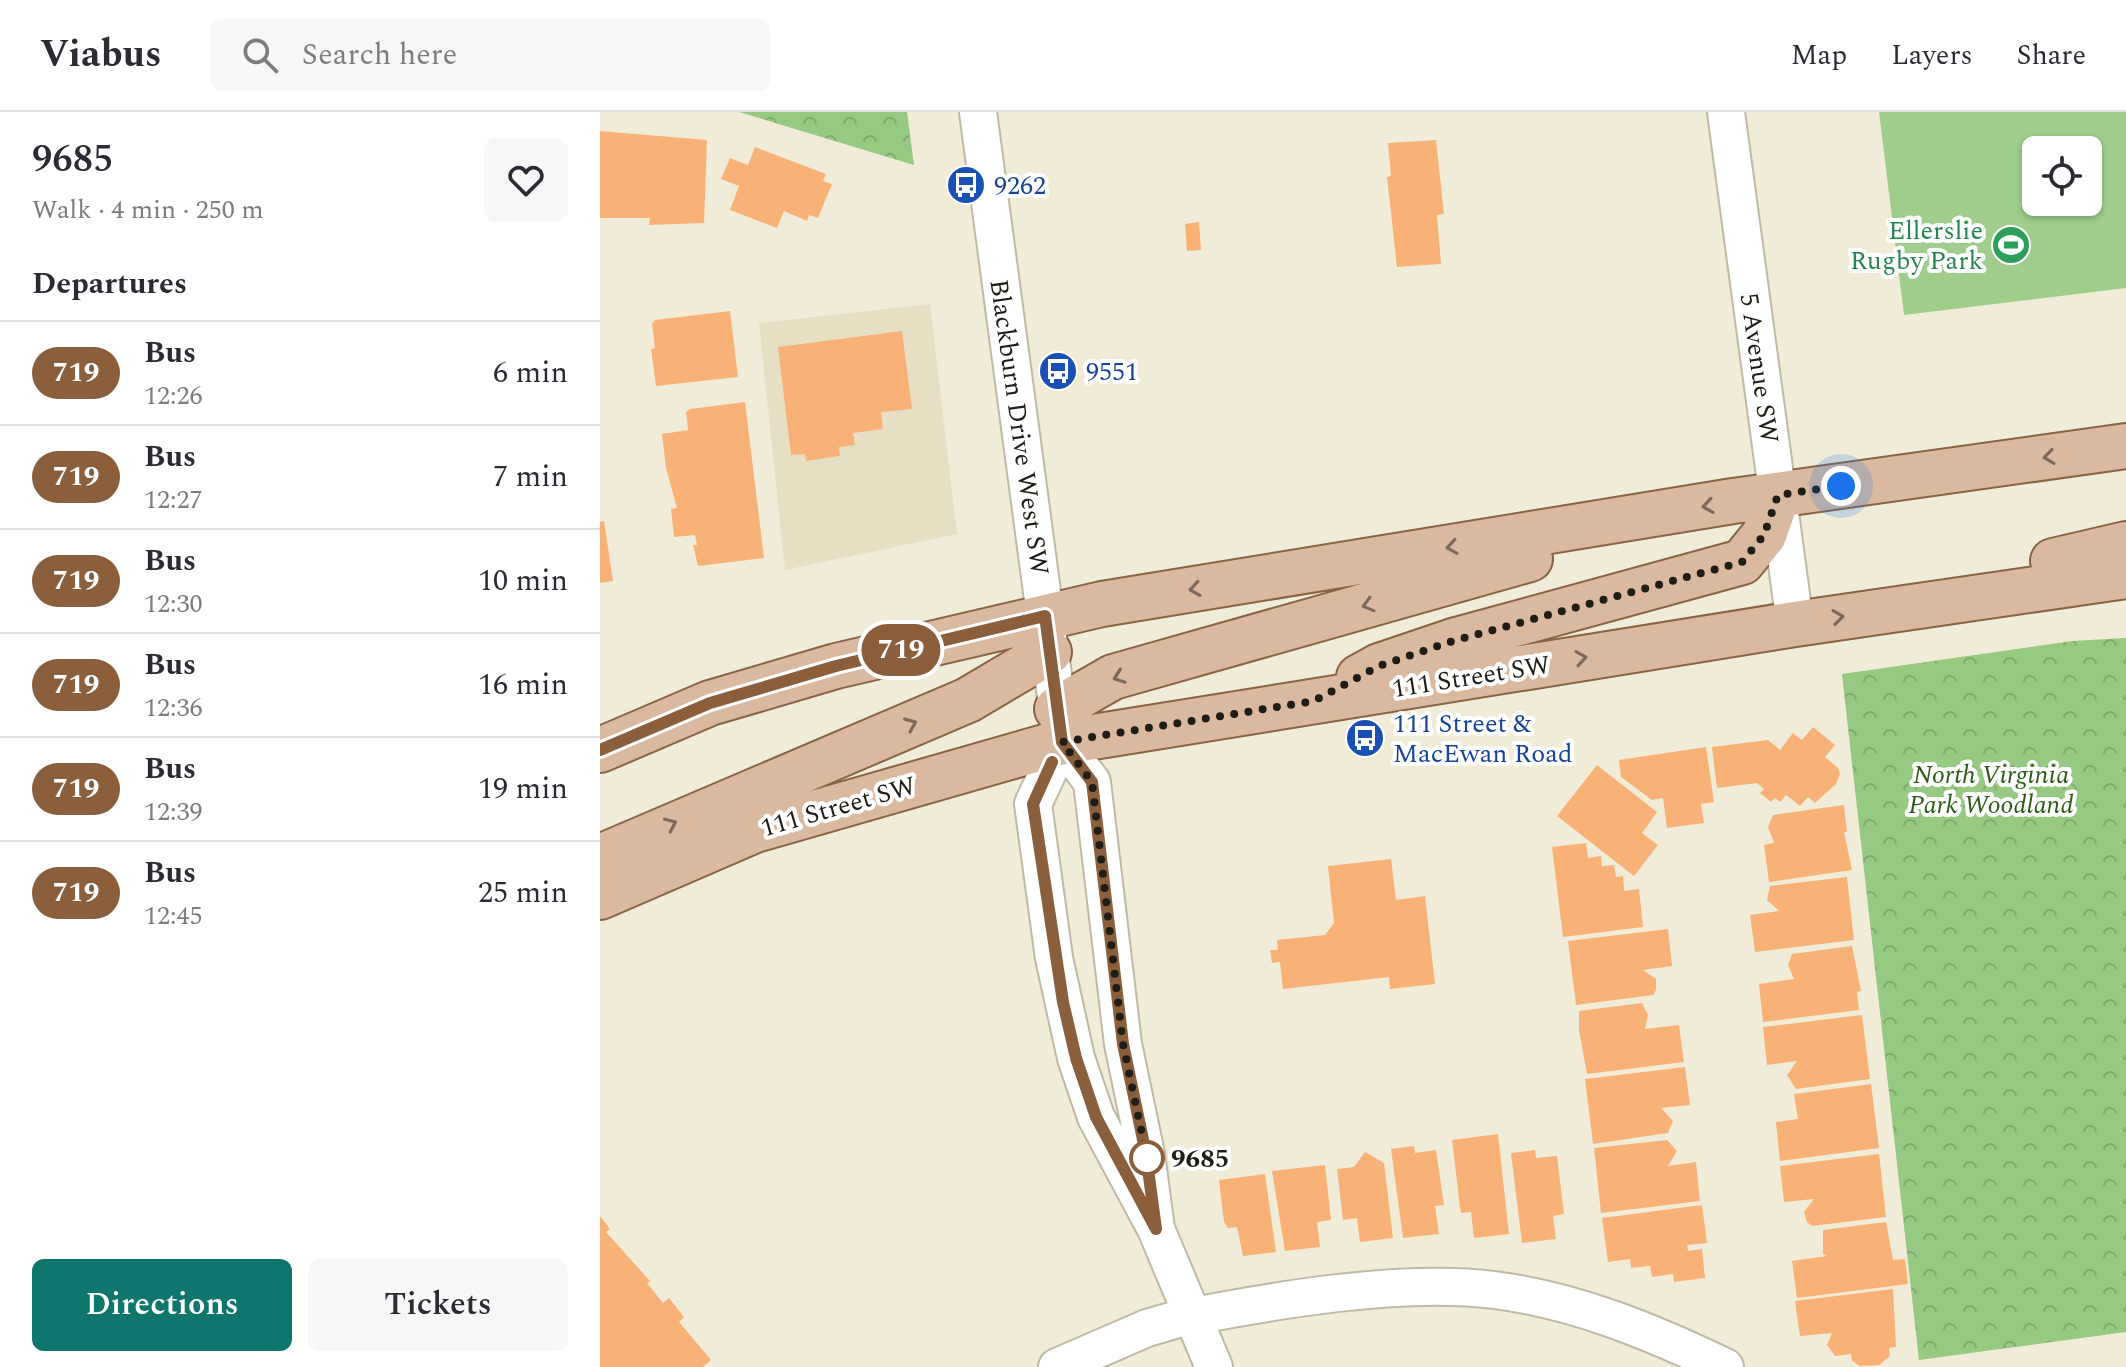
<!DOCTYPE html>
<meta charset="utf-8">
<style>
body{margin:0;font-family:Spectral,serif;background:#f7f7f7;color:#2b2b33;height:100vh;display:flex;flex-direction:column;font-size:30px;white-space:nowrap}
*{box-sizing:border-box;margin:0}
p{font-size:26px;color:#7c7c81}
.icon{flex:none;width:44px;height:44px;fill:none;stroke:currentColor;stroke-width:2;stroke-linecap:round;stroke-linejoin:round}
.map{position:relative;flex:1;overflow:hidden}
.sheet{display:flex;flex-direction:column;background:#fff;width:600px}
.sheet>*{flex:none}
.badge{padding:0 16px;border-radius:26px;font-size:28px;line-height:52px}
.buttons{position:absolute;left:1422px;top:24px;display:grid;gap:16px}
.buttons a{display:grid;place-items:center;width:80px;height:80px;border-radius:12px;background:#fff;box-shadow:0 2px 6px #0004;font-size:40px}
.you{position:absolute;width:40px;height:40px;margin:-20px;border:6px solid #fff;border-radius:50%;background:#1a73e8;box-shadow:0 0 0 12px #1a73e833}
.map>.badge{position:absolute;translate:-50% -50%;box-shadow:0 0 0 4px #fff}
h2{padding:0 32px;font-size:30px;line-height:72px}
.round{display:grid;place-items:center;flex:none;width:84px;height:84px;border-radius:12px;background:#f7f7f7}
.overview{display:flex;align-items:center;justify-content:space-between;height:136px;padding:0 32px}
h1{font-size:38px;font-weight:600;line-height:60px}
.cta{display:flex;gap:16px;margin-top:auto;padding:16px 32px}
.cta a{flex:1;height:92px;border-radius:12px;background:#0f766e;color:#fff;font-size:32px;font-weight:600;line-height:92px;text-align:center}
.cta a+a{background:#f7f7f7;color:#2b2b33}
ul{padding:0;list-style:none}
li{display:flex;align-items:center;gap:24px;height:104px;padding:0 32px;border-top:2px solid #e1e1e2}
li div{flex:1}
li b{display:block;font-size:30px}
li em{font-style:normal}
li .badge{min-width:88px;font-weight:700;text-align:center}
header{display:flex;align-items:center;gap:48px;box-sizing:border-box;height:112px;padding:0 40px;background:#fff;border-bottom:2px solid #e1e1e2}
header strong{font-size:38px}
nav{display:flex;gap:44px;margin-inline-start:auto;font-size:28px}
.search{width:560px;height:72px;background:#f7f7f7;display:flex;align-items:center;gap:20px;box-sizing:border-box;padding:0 28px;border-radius:12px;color:#7c7c81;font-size:30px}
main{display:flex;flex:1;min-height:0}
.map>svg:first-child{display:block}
.built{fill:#e7dfc3}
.forest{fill:url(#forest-crowns)}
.garden{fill:#9fce8c;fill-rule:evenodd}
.building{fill:#f8b278}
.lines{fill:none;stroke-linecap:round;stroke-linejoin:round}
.minor-casing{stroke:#bfbaa6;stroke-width:40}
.major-casing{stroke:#896444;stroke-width:48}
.minor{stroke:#fff;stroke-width:36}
.major{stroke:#dab99e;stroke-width:44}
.oneway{stroke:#7c6b5a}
.line-casing{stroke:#fff;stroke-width:18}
.line{stroke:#8b5e3c;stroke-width:12}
.walk{stroke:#1f1d16;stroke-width:8;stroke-dasharray:0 14.4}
.stop-dot{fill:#fff;stroke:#8b5e3c;stroke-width:4}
.labels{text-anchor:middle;stroke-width:8;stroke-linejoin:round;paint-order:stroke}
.transit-label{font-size:26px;fill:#164399;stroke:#fff;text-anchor:start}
.leisure-label{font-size:26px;fill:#27864d;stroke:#fff;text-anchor:end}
.street-label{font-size:26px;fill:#1f1d16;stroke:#fff}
.park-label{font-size:26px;font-style:italic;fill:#2d5c16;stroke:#fff}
.stop-label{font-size:26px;font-weight:bold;fill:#1f1d16;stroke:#fff;text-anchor:start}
</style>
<header>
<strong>Viabus</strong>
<div class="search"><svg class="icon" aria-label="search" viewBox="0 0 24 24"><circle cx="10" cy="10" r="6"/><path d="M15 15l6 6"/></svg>Search here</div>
<nav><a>Map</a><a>Layers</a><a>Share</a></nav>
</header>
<main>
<section class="sheet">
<div class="overview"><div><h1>9685</h1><p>Walk · 4 min · 250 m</p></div><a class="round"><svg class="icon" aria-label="heart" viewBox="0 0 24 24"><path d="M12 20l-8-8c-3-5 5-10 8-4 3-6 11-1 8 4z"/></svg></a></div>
<h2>Departures</h2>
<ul>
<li><span class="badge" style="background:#8b5e3c;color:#fff">719</span><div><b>Bus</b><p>12:26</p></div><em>6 min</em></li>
<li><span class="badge" style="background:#8b5e3c;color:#fff">719</span><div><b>Bus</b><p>12:27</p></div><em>7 min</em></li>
<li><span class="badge" style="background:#8b5e3c;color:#fff">719</span><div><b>Bus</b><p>12:30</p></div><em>10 min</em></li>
<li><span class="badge" style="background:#8b5e3c;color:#fff">719</span><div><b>Bus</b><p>12:36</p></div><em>16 min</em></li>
<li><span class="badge" style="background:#8b5e3c;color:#fff">719</span><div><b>Bus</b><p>12:39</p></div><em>19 min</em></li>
<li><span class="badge" style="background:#8b5e3c;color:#fff">719</span><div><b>Bus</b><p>12:45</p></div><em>25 min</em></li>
</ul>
<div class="cta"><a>Directions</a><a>Tickets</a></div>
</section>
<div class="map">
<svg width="1526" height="1255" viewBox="0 0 1526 1255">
<defs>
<pattern id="forest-crowns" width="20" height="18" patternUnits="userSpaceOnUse" patternTransform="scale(2)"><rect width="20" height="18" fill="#96c982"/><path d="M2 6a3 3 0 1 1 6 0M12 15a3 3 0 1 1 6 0" fill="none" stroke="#81ac70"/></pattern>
</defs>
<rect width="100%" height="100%" fill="#f1ecd7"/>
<path class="built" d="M330,192L357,422L185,458L159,211Z"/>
<path class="forest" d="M139,0H307L314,53Z
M1526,526V1220L1319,1248L1242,562L1472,529Z"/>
<path class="garden" d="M1279,0H1526V176L1304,203ZM1488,38V90H1436V38Z"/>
<path class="building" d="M0,19L107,28L104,111L49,113L50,106H0Z
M836,28L844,102L837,103L841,152L797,155L787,65L791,64L788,31Z
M155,35L226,62L223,69L232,72L218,106L209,103L207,109L184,99L177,116L130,98L139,74L121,67L130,46L148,53Z
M599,110L601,138L587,139L585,112Z
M130,199L138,265L56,274L51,237L55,236L52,212L55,208Z
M302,219L312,297L281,300L283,317L253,321L255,333L239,335L240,344L206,349L205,342L191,343L178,235Z
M145,290L164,446L98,454L93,433H97L95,423L74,425L71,397L77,396L66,356L62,322L88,318L86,300L90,297Z
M4,409L13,469L0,471V410Z
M1213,615L1235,633L1225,645L1238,656L1240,662L1236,672L1215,691L1208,685L1200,694L1186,683L1180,690L1175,686L1171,690L1160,681L1164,677L1157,671L1117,676L1112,635L1168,628L1180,638L1193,621L1202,628Z
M1106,635L1114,690L1101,692L1104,711L1067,716L1063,686L1052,688L1021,665L1019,648Z
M997,653L1057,700L1042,721L1058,733L1034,764L957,704Z
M1244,693L1247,720H1244L1252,758L1169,770L1164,733L1174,731L1168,715L1173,703Z
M986,731L988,746L1001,744L1002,754L1014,753L1016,765L1023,764L1024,779L1039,777L1043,815L963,825L952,735Z
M791,747L796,788L825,784L835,872L790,877L789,865L683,877L680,850L672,851L670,838H678L677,828L725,823L734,811L728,754Z
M1247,765L1254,828L1155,840L1150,803L1179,799L1167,788L1170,774Z
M1068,817L1072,854L1043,858L1056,867V878L1053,883L976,893L968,829Z
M1252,834L1261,879L1257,880L1259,898L1163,910L1159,872L1194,867L1188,853L1192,842Z
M1042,891L1048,903L1045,917L1079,913L1084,950L987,962L979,918V899Z
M1262,903L1270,967L1196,977L1187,963L1197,949L1167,953L1163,915Z
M1085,955L1090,993L1061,996L1073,1009L1068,1021L993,1032L985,967Z
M1271,972L1279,1036L1180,1049L1176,1010L1198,1007L1194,982Z
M898,1022L909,1122L874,1126L871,1100L861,1101L860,1095L852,1028Z
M1067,1028L1077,1039L1068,1054L1096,1050L1100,1089L1001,1101L994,1036Z
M814,1034L815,1041L836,1038L844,1093L835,1094L839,1122L803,1126L791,1037Z
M935,1038L936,1046L957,1044L964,1102L953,1104L956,1127L922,1131L911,1041Z
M765,1040L784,1051L793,1126L760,1130L757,1106L743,1108L737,1057L754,1055Z
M1279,1042L1286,1105L1212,1114L1207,1110L1204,1100L1214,1087L1184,1090L1180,1054Z
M725,1053L731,1108L717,1110L720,1135L685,1139L672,1059Z
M665,1062L676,1140L643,1144L637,1115L628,1116L624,1110L619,1068Z
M1102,1093L1107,1131L1087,1133L1088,1139L1102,1137L1105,1166L1074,1170L1073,1162L1052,1165L1050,1154L1031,1156L1030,1147L1008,1150L1002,1106Z
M0,1104L10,1117L6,1120L50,1169L47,1171L63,1191L69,1186L84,1205L79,1210L111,1248L103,1255H0Z
M1286,1110L1293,1148L1305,1147L1308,1172L1197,1186L1192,1149L1227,1144L1223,1142V1118Z
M1293,1177L1296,1235L1289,1236L1290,1244L1279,1253L1260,1254L1252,1249L1251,1242L1235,1244L1227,1233L1232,1221L1200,1224L1195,1189Z"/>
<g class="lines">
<g class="minor-casing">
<path id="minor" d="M378,0L462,630L492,670L523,932L546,1042L556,1117
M1126,0L1195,512
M462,630L433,692L454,846L476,946L496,1005L556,1117L614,1255
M457,1255L547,1216L578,1207C670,1189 801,1166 894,1178C975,1188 1052,1220 1125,1255"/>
</g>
<g class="major-casing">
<path id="major" d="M1453,449L1526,432
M759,565L779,554L853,529L1142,450L1164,423L1178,383
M457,597L513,565L930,447
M0,638L110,591L236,554L502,492L1133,389L1526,334
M0,745L368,588L449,540
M0,785L155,718L462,630L1195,512L1526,464"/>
</g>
<use href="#minor" class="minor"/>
<use href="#major" class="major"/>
</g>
<defs><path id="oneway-chevron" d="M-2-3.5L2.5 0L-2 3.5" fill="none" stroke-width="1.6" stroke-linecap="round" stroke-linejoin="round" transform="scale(2)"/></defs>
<g class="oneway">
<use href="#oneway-chevron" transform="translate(1449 345) rotate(172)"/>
<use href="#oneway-chevron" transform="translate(1108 394) rotate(171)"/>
<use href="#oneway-chevron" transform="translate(852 435) rotate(171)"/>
<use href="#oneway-chevron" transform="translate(595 477) rotate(171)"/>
<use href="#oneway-chevron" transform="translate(768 493) rotate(164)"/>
<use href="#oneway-chevron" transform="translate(1238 505) rotate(-8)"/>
<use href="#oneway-chevron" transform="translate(981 546) rotate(-9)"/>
<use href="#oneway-chevron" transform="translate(519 565) rotate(160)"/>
<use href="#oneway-chevron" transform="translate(311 612) rotate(-23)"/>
<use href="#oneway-chevron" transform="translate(71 712) rotate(-24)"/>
</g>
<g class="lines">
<g class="line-casing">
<path id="line" d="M0,638L110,591L236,554L445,504L462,630L492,670L523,932L546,1042L556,1117L496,1005L476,946L463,890L433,692L452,650"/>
</g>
<use href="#line" class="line"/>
<path class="walk" d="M547,1046L523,932L492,670L462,630L714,589L779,554L853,529L1142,450L1164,423L1178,383L1241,374"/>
</g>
<defs>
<g id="bus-disc" transform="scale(2)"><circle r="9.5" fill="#1a4fb4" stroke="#fff"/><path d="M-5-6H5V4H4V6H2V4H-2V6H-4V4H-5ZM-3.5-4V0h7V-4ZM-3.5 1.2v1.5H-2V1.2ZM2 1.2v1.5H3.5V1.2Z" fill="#fff"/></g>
<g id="stadium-disc" transform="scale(2)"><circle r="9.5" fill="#2e9e5b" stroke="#fff"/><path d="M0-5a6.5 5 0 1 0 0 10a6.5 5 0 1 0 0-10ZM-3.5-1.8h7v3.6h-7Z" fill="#fff"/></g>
</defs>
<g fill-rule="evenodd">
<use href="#bus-disc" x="366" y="73"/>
<use href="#stadium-disc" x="1411" y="133"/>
<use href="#bus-disc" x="458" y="259"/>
<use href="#bus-disc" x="765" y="626"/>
</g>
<circle class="stop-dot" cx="547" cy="1046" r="16"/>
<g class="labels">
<g class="transit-label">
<text x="394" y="82">9262</text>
<text x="486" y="268">9551</text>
<text x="793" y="620">111 Street &amp;<tspan x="793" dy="30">MacEwan Road</tspan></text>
</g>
<g class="leisure-label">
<text x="1383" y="127">Ellerslie<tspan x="1383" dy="30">Rugby Park</tspan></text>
</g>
<g class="street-label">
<text transform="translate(1160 256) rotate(82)" y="9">5 Avenue SW</text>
<text transform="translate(420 315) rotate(82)" y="9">Blackburn Drive West SW</text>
<text transform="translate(871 564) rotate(-9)" y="9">111 Street SW</text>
<text transform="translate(238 694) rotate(-16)" y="9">111 Street SW</text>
</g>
<g class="park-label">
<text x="1391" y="671">North Virginia<tspan x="1391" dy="30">Park Woodland</tspan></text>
</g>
<g class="stop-label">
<text x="571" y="1055">9685</text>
</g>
</g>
</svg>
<div class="buttons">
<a><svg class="icon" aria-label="locate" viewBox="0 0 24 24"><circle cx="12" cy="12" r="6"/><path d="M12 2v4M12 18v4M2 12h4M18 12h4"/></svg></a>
</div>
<div class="you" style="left:1241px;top:374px"></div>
<b class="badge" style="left:301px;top:538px;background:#8b5e3c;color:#fff">719</b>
</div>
</main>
